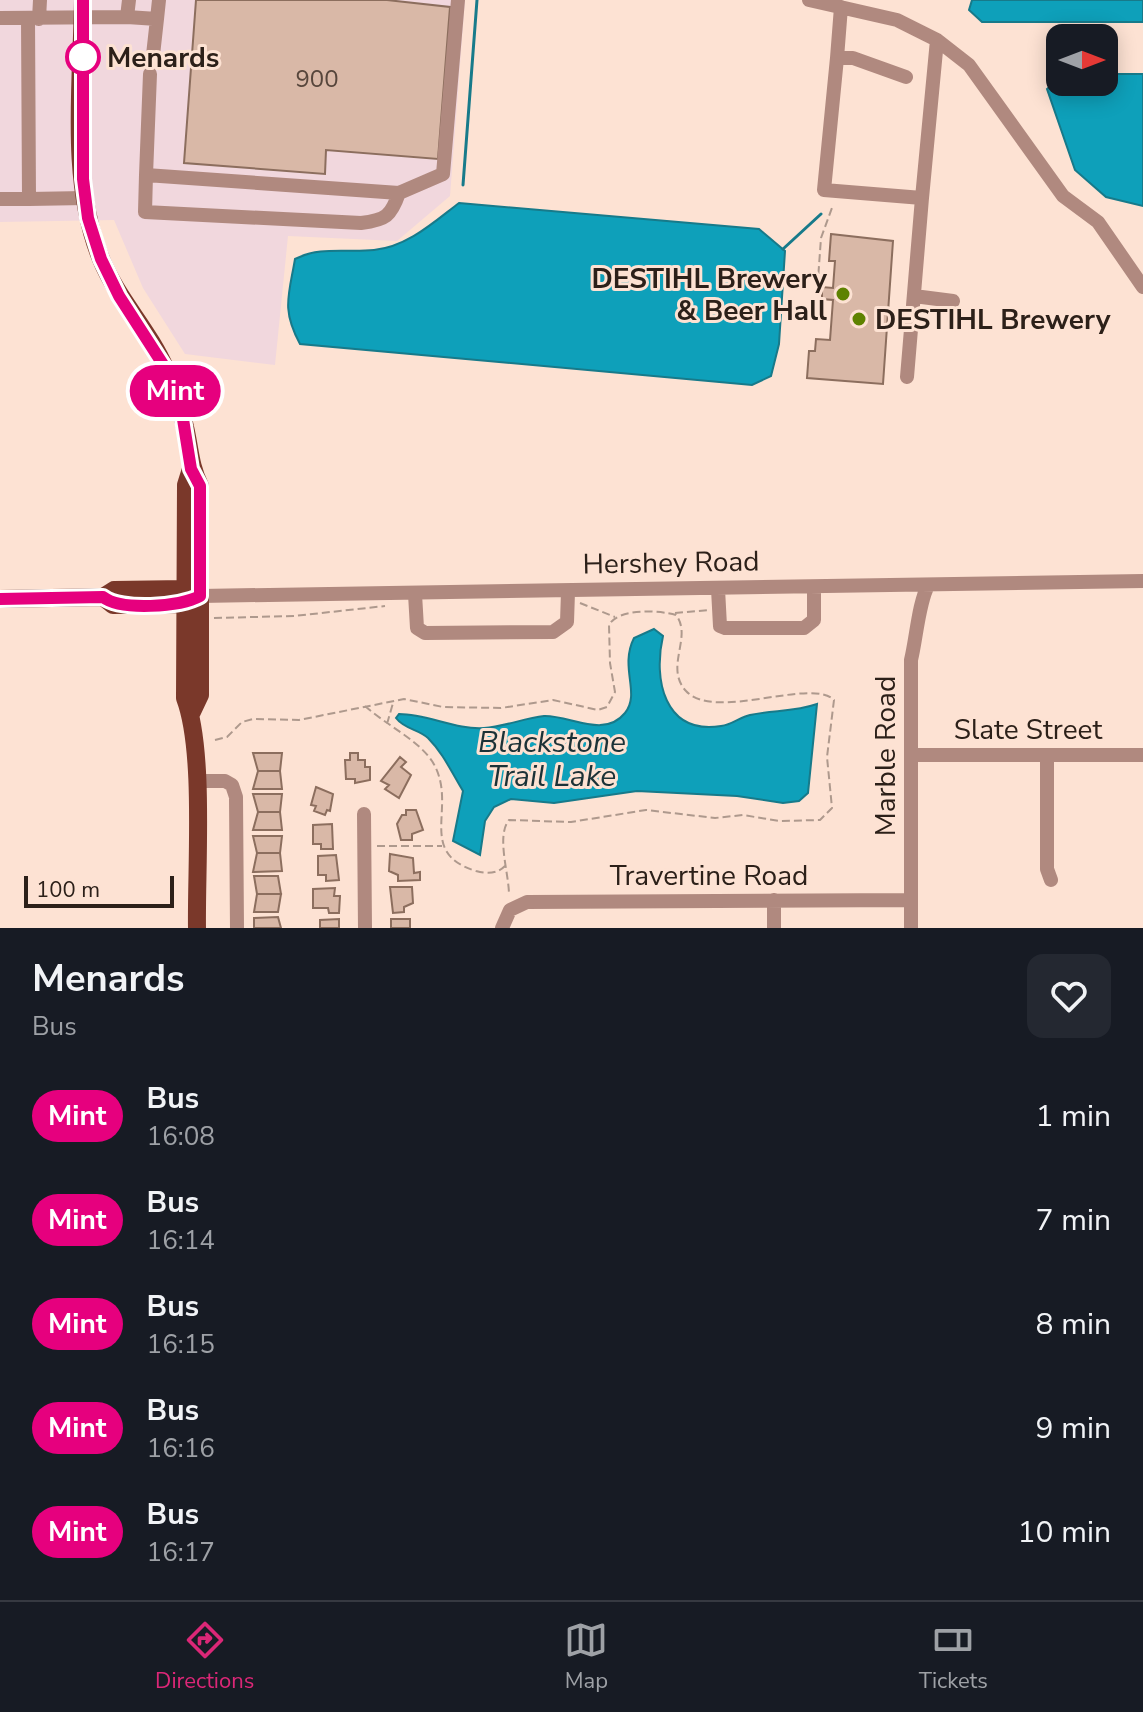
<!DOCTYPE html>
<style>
body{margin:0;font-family:"Nunito Sans",sans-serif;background:#242831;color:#f1f3f6;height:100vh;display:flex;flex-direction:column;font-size:30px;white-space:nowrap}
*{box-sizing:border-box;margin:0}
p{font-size:26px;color:#9ea1a6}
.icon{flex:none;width:44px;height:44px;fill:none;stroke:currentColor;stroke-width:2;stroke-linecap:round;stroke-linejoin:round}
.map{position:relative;height:928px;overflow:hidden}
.panel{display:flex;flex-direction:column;background:#171b24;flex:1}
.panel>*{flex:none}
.badge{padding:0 16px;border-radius:26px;font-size:28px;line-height:52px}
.needle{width:52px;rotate:90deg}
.fabs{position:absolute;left:1046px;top:24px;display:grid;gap:16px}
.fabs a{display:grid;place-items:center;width:72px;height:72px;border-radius:16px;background:#171b24;box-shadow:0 4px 20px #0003;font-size:40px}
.scale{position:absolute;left:24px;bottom:20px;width:150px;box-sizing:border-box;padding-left:8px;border:4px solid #2c2019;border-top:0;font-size:22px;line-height:28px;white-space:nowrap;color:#2c2019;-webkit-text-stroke:6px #fde2d3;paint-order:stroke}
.map>.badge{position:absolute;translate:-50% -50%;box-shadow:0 0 0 4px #fff}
.round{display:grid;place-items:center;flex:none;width:84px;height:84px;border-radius:16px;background:#242831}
.head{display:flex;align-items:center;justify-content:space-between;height:136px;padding:0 32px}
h1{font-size:38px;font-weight:700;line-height:60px}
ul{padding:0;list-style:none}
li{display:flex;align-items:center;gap:24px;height:104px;padding:0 32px}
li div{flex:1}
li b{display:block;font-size:30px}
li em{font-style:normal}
li .badge{min-width:88px;font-weight:700;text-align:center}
.dock{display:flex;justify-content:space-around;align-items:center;height:112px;border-top:2px solid #363941;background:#171b24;font-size:22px;color:#9ea1a6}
.dock a{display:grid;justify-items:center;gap:4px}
.dock .selected{color:#db2777}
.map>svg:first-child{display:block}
.commercial{fill:#f1d7dd}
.water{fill:#0ea0ba;stroke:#177a8a;stroke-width:2}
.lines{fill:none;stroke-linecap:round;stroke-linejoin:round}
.stream{stroke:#177a8a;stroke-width:3}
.building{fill:#d9b8a7;stroke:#8c6e5e;stroke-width:2}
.path{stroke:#ae998d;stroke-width:2;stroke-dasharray:8 4;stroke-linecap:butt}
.minor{stroke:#b0897f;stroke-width:14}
.major{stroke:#7a382a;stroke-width:18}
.line-casing{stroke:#fff;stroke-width:18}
.line{stroke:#e6007e;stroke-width:12}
.stop-dot{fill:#fff;stroke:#e6007e;stroke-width:4}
.poi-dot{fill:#5e8200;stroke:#fde2d3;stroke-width:3}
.labels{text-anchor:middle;stroke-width:6;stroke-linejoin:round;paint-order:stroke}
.number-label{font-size:24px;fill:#57463c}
.stop-label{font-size:28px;font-weight:bold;fill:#2c2019;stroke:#fde2d3;text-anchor:start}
.poi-label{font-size:28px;font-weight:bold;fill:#2c2019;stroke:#fde2d3;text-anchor:end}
.street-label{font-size:28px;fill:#2c2019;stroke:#fde2d3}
.water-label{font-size:30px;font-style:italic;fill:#1c3237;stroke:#fde2d3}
</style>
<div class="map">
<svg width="1143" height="928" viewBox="0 0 1143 928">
<rect width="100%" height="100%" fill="#fde2d3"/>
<path class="commercial" d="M0,0H465L450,196L397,241L288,236L275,365L185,354L143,288L114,220L0,222Z"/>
<path class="water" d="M972,0H1143V22H982L969,10Z
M1104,74H1143V206L1106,197L1075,170L1047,89L1060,77V82H1104Z
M459,203L759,229L785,251L779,344L771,376L752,385L300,344C281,309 289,295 295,259C320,246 347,253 374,250C407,247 434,222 459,203Z
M654,629L663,636C653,679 664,735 721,726C732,725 740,717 750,715C773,710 794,712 817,704L808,793L799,801L783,803L737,796L637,791L554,803L511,799L494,807L485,821L480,855L453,841L463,791C452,773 443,753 428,738C418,729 404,729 396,718L399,714C428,714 456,730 484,728C504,727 524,718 544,716C570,715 604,739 625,713C641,693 619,668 634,638Z"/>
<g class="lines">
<path class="stream" d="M463,185L477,0
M783,249L821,214"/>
</g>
<path class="building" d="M196,0H387L450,7L438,159L326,150L325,174L184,163Z
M831,234L893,241L883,384L807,378L809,351H815L816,339L830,340L833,300L822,299V287L833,288L835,261H829Z
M253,753H282L280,771H258Z
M350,753H358V760H365V767H370V780L355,783V779H346L345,760H350Z
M400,757L406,762L401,767L411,775L399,798L385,789L389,785L381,781Z
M258,771H280L282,789H253Z
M316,787L333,794L330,811L327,810L325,815L314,811L316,806L311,805Z
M253,794H282L280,812H258Z
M406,810H416L423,830L412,834V840H401L397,824L402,815H406Z
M258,812H280L282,830H253Z
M332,824L333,849H321V844H313V825Z
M253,836H282L280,853H257Z
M257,853H280L282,871L253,872Z
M390,854L413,858L414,873L420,872V880L398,881V875L389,871Z
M336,855L339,880L326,881V875H318V856Z
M254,876H278L281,894H257Z
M390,887H412L413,903L404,907V912L393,913Z
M335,888L334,896H340L339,913H329L328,908H313V889Z
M257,894H281L278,912H254Z
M278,917L281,928H254V918Z
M339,919V928H320V920Z
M391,919H410V928H391Z"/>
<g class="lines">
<path class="path" d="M822,293H817L821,238L833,205
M580,603L615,617
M675,613L709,610
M214,618L294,616L385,606
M365,706C386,725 417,739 432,761C460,805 414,852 476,871C487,874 497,874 505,866
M387,724L393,703
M215,740L227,737L242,722L253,719L299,720L404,699L443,707L501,708L553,700L598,710L607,707L615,692L610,663L609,625C618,608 659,610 676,615C693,637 664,667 686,691C715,722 811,677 834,700L827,757L832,808L820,820L779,821L743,815L715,818L646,810L571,822L509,820C496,836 509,873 509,895
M377,846H442"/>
<path class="minor" d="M809,0L897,20L937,40L969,65L1063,196L1098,222L1143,287
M841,7L837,58H853L906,77
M127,17L157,19L159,0
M0,18L127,17L129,0
M28,19L29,199L85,198
M39,19L40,0
M153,55L157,19
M837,58L824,190L922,198L937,40
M150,74L146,175L399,193L443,174L458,0
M146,175L145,212L361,223C386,220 391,216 399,193
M0,199H29
M914,296L953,301
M907,377L922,198
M718,589L720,626L725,628H804L814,620V588
M415,594L417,628L425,633L553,632L567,622L568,592
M200,596L1143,581
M912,755H1143
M1047,756V869L1051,880
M196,781H225L232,785L236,797L237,928
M364,814L365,928
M774,900V928
M502,928L510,910L527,902L910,900
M911,928V660C916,640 919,601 928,586"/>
<path class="major" d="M83,0C82,83 69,181 101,259C118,300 149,330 166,370C174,388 181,407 185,427C190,448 190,466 200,486V695L191,714
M191,469L186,485L185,698C205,751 196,868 197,928
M103,597L113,605L185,604L196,598
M0,599L103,597L114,590L185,589L194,594"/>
</g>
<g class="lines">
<g class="line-casing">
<path id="line" d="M0,599L103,597C121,611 180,607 200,596V486L191,469L182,413L164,366L119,296L101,259L88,218L83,179V0"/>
</g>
<use href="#line" class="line"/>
</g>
<circle class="stop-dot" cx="83" cy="57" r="16"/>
<g class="poi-dot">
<circle cx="843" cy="294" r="8"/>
<circle cx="859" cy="319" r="8"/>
</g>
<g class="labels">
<g class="number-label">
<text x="317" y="87">900</text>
</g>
<g class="stop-label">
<text x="107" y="67">Menards</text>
</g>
<g class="poi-label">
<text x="827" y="288">DESTIHL Brewery<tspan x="827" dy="32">&amp; Beer Hall</tspan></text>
<text x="875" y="329" text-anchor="start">DESTIHL Brewery</text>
</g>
<g class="street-label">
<text transform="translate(671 562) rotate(-1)" y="10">Hershey Road</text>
<text x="1028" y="739">Slate Street</text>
<text transform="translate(885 756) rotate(-90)" y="10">Marble Road</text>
<text x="709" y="885">Travertine Road</text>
</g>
<g class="water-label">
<text x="552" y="752">Blackstone<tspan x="552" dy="34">Trail Lake</tspan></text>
</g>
</g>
</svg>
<div class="fabs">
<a><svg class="needle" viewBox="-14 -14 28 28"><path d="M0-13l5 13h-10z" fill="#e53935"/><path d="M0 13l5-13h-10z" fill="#9ea1a6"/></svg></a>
</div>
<div class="scale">100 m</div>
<b class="badge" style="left:175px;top:391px;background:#e6007e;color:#fff">Mint</b>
</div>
<section class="panel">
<div class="head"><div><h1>Menards</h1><p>Bus</p></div><a class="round"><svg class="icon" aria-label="heart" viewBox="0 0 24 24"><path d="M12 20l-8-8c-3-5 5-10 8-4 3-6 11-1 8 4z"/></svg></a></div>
<ul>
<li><span class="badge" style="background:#e6007e;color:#fff">Mint</span><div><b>Bus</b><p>16:08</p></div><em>1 min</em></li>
<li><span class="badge" style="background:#e6007e;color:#fff">Mint</span><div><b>Bus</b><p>16:14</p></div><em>7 min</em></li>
<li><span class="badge" style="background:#e6007e;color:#fff">Mint</span><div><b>Bus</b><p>16:15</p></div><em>8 min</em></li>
<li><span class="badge" style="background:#e6007e;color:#fff">Mint</span><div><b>Bus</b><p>16:16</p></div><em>9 min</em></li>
<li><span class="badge" style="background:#e6007e;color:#fff">Mint</span><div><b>Bus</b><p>16:17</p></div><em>10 min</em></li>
</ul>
</section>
<nav class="dock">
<a class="selected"><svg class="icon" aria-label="directions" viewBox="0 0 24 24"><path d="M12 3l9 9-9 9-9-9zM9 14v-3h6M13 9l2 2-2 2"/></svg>Directions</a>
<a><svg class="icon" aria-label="map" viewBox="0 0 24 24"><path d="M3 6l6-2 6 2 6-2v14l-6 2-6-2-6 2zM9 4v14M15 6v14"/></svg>Map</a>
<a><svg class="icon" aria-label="tickets" viewBox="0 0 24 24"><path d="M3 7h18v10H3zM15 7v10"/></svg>Tickets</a>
</nav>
